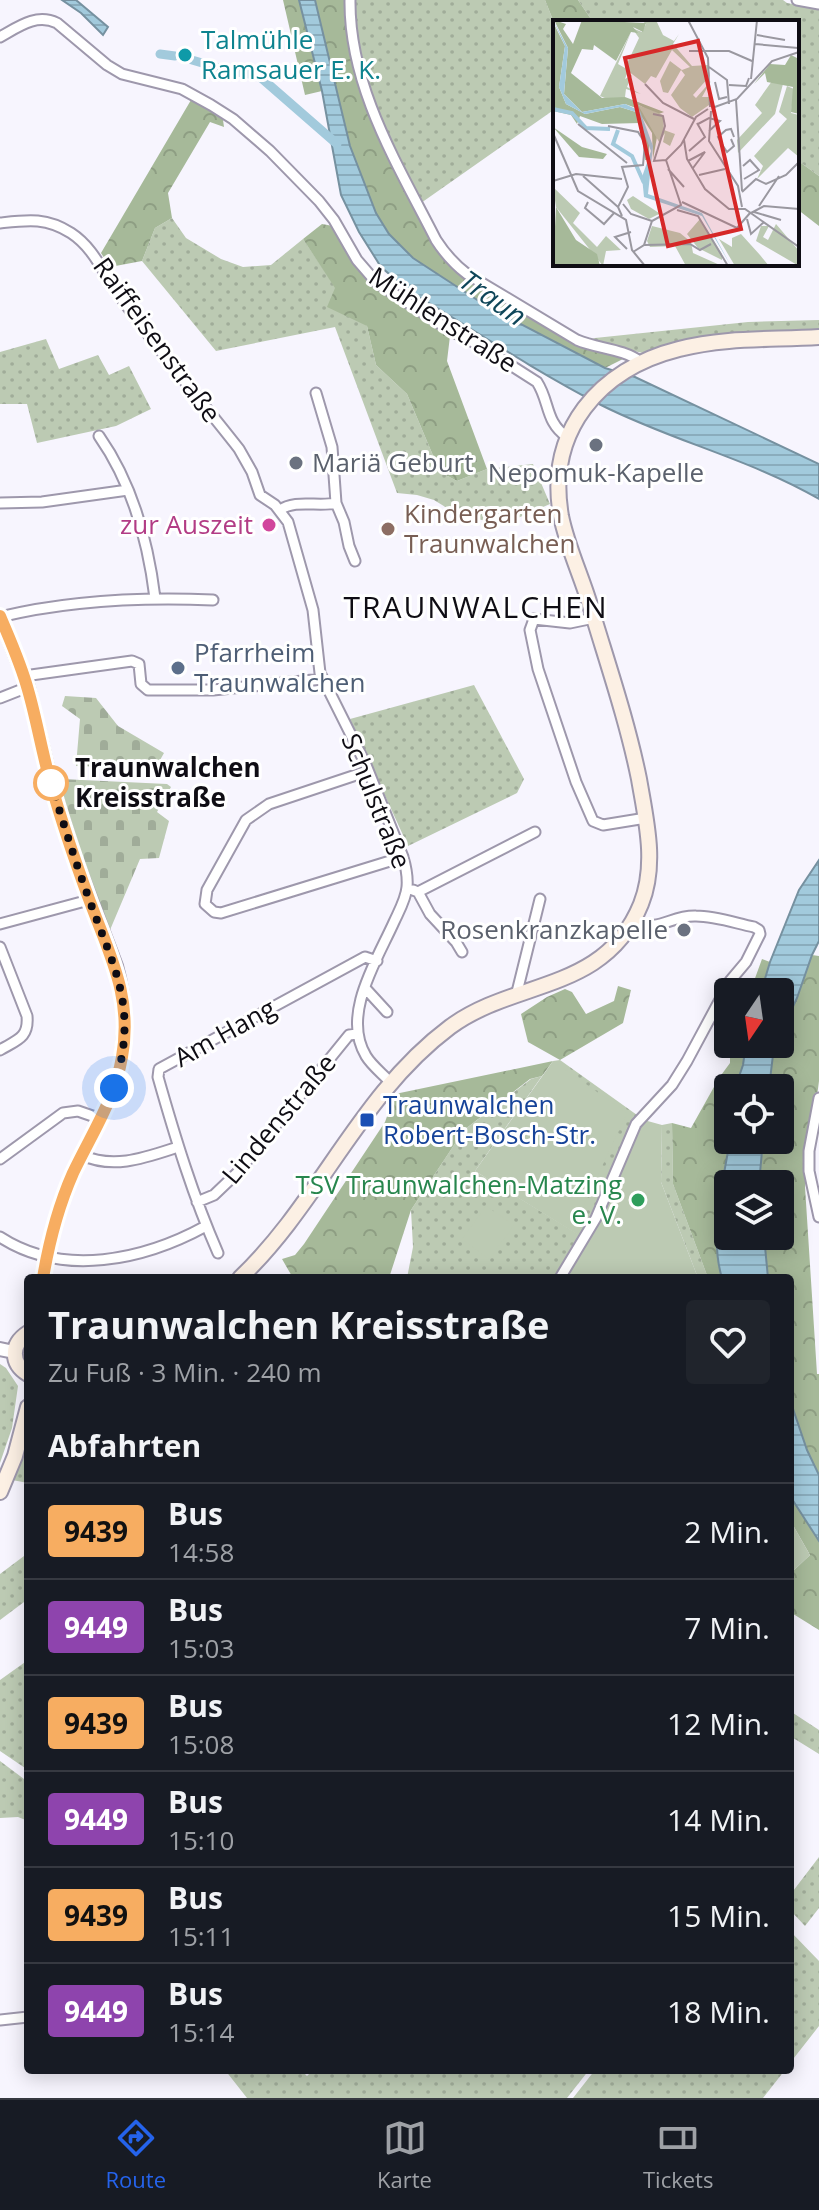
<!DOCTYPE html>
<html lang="de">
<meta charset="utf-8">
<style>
body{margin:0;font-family:"Open Sans",sans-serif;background:#20242c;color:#f1f3f6;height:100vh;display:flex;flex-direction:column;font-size:30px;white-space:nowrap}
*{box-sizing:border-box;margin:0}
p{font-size:26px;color:#9ea1a6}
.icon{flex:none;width:44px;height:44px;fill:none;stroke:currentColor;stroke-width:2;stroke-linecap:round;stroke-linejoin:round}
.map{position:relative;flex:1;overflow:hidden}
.sheet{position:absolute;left:24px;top:1274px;width:770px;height:800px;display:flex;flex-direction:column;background:#171b24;border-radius:8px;box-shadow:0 4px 20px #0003}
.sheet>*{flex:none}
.badge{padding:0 16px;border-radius:6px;font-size:28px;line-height:52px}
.needle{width:52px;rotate:193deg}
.fabs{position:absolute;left:714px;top:978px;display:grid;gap:16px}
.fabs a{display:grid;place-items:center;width:80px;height:80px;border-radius:8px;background:#171b24;box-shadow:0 4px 20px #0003;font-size:40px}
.you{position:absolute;width:40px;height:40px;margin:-20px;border:6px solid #fff;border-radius:50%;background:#1a73e8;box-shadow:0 0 0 12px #1a73e833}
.map>.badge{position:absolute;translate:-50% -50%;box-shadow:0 0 0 4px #fff}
h2{padding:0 24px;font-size:30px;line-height:72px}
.round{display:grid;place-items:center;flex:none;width:84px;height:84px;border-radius:8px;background:#20242c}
.overview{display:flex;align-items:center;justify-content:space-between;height:136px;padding:0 24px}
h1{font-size:38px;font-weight:700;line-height:60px}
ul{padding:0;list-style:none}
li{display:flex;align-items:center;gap:24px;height:96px;padding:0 24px;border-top:2px solid #363941}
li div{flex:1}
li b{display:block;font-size:30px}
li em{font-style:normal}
li .badge{min-width:88px;font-weight:700;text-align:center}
.dock{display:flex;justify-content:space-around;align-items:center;height:112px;border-top:2px solid #363941;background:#171b24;font-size:22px;color:#9ea1a6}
.dock a{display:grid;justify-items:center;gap:4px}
.dock .selected{color:#2563eb}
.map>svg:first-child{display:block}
.grass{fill:url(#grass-dots)}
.forest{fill:url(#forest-crowns)}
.cemetery{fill:url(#cemetery-stones)}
.pitch{fill:#bccab3}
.water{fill:url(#water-rules);stroke:#7691a0;stroke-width:2}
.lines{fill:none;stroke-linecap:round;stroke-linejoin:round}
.canal{stroke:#a2cadc;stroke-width:9}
.minor-casing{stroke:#9e98ac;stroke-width:13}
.tertiary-casing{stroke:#9e98ac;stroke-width:16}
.secondary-casing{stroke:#9e98ac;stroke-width:18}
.minor{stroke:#fff;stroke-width:9}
.tertiary{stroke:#fff;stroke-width:12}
.secondary{stroke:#fcf0e4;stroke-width:14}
.line-casing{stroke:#fff;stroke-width:18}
.line{stroke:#f7ad61;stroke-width:12}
.walk{stroke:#0f0d14;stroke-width:8;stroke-dasharray:0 14.4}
.culture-dot{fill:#0f9aa8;stroke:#fff;stroke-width:3}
.worship-dot{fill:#6b7280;stroke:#fff;stroke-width:3}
.hotel-dot{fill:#d1479c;stroke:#fff;stroke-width:3}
.education-dot{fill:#8d6e63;stroke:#fff;stroke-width:3}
.service-dot{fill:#5c6f8a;stroke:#fff;stroke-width:3}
.stop-dot{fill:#fff;stroke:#f7ad61;stroke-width:4}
.transit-dot{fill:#1a4fb4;stroke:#fff;stroke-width:3}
.leisure-dot{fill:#2e9e5b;stroke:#fff;stroke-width:3}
.labels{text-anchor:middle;stroke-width:6;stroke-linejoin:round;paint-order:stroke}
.culture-label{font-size:26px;fill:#0d838f;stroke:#fff;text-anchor:start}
.street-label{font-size:26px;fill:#0f0d14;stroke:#fff}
.worship-label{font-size:26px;fill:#5b616d;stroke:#fff;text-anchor:start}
.education-label{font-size:26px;fill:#785e54;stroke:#fff;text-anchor:start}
.hotel-label{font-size:26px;fill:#b23c85;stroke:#fff;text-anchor:end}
.service-label{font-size:26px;fill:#4e5e75;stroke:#fff;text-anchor:start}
.stop-label{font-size:26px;font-weight:bold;fill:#0f0d14;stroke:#fff;text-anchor:start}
.transit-label{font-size:26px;fill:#164399;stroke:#fff;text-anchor:start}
.leisure-label{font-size:26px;fill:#27864d;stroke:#fff;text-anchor:end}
.water-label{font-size:28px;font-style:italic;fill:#0f4659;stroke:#fff}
.quarter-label{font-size:30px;letter-spacing:2px;fill:#0f0d14;stroke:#fff}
.inset-river{fill:none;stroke:#a2cadc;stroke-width:4}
.inset-road{fill:none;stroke:#9a98a0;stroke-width:2}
.view{fill:#d62828;fill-opacity:0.15;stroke:#d62828;stroke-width:4}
.inset-edge{fill:none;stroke:#0f0d14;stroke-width:4}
</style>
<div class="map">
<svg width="819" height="2098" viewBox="0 0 819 2098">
<defs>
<pattern id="grass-dots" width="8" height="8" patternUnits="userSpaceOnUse" patternTransform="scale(2)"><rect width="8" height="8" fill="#bccab3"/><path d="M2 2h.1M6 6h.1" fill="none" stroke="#a0ac99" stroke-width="1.8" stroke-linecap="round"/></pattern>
<pattern id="forest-crowns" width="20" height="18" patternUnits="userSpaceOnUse" patternTransform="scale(2)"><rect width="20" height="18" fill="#a6b999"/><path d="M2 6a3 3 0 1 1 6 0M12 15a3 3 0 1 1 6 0" fill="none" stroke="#8e9e83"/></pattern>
<pattern id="cemetery-stones" width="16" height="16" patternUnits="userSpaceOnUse" patternTransform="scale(2)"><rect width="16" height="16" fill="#bccab3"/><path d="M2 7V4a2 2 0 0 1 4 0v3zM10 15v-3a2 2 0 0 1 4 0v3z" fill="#a0ac99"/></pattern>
<pattern id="water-rules" width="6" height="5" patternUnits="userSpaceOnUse" patternTransform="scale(2)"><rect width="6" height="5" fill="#a2cadc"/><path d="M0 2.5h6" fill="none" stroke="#8aacbc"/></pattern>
</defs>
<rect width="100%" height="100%" fill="#f7f5fe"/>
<path class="grass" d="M352,0H545L555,25V109L421,203C409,179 395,156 384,132C365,90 357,45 352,0Z
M578,0H783L787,3L819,9V176L797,160V22H593Z
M172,218L186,238L221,259L243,267L271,265L303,239L336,288L367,326L376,365L407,394L440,472L457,481L487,469L533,464L550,504L504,524L460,516L434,500L417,495L397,493L335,327L216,351L142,261L155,228Z
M819,320V332L669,346L643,353L586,341L595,338L748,322Z
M46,339L59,369L98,355L109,375L129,366L151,409L116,426L37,443L27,404H0V352Z
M474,685L524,779L517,793L408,846L350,719Z
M560,1060L644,1120L596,1226L578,1218L553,1061Z
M542,1076L475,1171L581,1236L557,1278H407L413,1247L411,1210L464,1130L531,1079Z
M672,1123L673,1184L708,1278H698L661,1182L662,1125Z
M0,1364L6,1368L18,1386L12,1428L0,1463Z
M28,1431V1483L12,1480Z
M28,1553V1599L0,1620V1574Z
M28,1660V1770L0,1751V1680Z
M790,1711L819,1730V1754L790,1736Z
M0,1761L28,1782V1821L18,1817L0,1818Z
M819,1857V1908L805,1926L790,1910V1895Z
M790,1931L819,1961V2026L790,2063Z
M225,2070H301L307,2076L313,2070H589L567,2098H247Z
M595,2070H785L763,2098H573Z"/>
<path class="forest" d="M283,0H299L322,91L305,95Z
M315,0H347L358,74L442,254L558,332L625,358L605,368L488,307L439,277L413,258L389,234L376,213L350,147Z
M545,0H578L593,22H555V25Z
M191,100L209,109L223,120L224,127L210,122L168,193L172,218L155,228L142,261L110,267L101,253Z
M797,160L819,176V226L797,209Z
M322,224L333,226L373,285L450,336L447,361L487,469L457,481L440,472L407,394L376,365L367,326L327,307L335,288L303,239Z
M812,955L819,956V1081L805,1187L817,1374H819V1475L807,1450L790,1400V1278H768L764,1236H780V1184H759L758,1176L763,1140H780V1088H769L773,1055L777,1044H780V1035L797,998Z
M762,959L770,962L761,992H750Z
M618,986L631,990L623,1023L560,1060L528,1042L521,1014L547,997L565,989L572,992L586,1014L614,1001Z
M730,1044H746L743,1065L735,1088H728V1140H730L716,1238L722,1278H708L673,1184L672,1123L691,1128L719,1078L730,1063Z
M553,1061L542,1076L530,1079L464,1130L411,1210L389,1278H293L282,1259L295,1255L304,1244L385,1122L395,1094Z
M790,1496L819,1541V1630L790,1612V1571L792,1572L810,1555L790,1520Z"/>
<path class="cemetery" d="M65,696L96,698L118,726L164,753L155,769L76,766L80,719L62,706Z
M61,779L167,784L171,787L157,812L169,821L159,858L140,859L110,930L106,929L78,851L57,782Z"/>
<path class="pitch" d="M553,1061L627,1113L578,1218L596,1226L639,1127L644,1120L662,1125L661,1182L698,1278H557L580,1236L475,1171Z
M486,1206L514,1225L489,1259L462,1239Z
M790,1520L810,1555L792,1572L790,1571Z"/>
<path class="water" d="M62,0H76L108,27L103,35L81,13Z
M299,0H315L350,146L376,213L389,234L413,258L488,307L605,368L635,377L819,464V499C750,459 672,441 601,405C535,371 472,329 408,290L381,267L359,232L341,195L322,91Z
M819,860V941L812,955L797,998L780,1035V992H761L770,962L799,890Z
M746,1044H777L773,1055L769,1088H735L743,1065Z
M730,1140H763L759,1184H728V1236H764L768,1278H722C709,1236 723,1182 730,1140Z
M790,1400L807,1450L819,1475V1541L790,1496Z"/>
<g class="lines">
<path class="canal" d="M160,54L175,56
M192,60L226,70L259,76L337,144"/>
<g class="minor-casing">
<path id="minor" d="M350,0C349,87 398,165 436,240C445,254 454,264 467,274L577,340C598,349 622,348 641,362
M797,0L819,4
M0,37C18,27 36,13 57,23L107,65L122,74L182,89L211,105L233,119L270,151L319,201L334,220L357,260L376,282L451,331L479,345L537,382C550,402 545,422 567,437
M0,223C27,220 46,217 71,233C94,248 103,273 119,295C156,348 199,398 239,449L252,472L260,495L275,505L288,522L313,610L320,673L366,765L403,857C406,867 408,876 407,887C406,899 399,911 394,922C377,960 341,1015 366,1056C372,1066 383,1074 391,1083
M316,393L332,447L336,503L344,522L349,546L355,561
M99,436C132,483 148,541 155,598
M0,503L42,502L128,490
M280,510C295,499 318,507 336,503
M0,617C70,600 142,597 213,600
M594,618L570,623L534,619L530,630L538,669L576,782L593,821L603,825L646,818
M24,676L132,661L139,664L141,684L148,690H213L323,679
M0,698L28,687
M368,771L269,804L246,820L207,890L205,904L214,912L221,913L403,857
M413,890L418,892L430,914L456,942L462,952
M418,892L535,832
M0,924L89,900
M0,947L27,1016C29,1038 17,1040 0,1050
M365,988L387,1012
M516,996L540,899
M819,1098L809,1151V1171L819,1217
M82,1155C114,1170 147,1157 178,1147
M0,1159L63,1113L78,1111L101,1119
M197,1202L214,1195L237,1173L349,1035L357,1034
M0,1237C63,1278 144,1260 206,1226
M218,1253C193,1196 175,1137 158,1077L159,1069L365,957L377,961
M560,1278L596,1218L636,1124L672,1085L687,1061L730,981L746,962L760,934L759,930L754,927C735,923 715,916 696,916C669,915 660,934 633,920
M0,2020L28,2017"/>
</g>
<g class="tertiary-casing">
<path id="tertiary" d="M0,616L28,687L51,783L73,853L116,966C129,1013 127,1060 107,1105C97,1130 82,1152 71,1177C57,1210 49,1243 43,1278
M0,1349L14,1352"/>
</g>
<g class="secondary-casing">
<path id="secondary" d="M240,1278C320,1202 359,1095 450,1027C515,979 605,993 641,904C657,864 646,820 639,779C627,720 607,662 590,605C581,575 567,546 561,516C546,431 599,369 679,349C725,337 772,340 819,337
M28,1333C11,1344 10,1363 28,1374
M0,1492L15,1456L28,1407"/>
</g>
<use href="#minor" class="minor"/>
<use href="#tertiary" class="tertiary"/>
<use href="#secondary" class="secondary"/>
</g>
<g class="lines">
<g class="line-casing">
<path id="line" d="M0,616C10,640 21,664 28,690C37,721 42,753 51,784C62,823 75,861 89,899C109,954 133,996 122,1057C115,1099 91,1135 73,1173C58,1207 49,1242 43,1278"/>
</g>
<use href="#line" class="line"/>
<path class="walk" d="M51,783C63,822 75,861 89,899C115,971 139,1008 114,1088"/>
</g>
<circle class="culture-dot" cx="185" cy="55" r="8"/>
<g class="worship-dot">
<circle cx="596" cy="445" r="8"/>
<circle cx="296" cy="463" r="8"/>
<circle cx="684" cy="930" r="8"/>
</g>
<circle class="hotel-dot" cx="269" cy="525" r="8"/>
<circle class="education-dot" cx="388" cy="529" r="8"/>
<circle class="service-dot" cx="178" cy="668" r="8"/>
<circle class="stop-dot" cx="51" cy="783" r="16"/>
<rect class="transit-dot" x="359" y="1112" width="16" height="16" rx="4"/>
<circle class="leisure-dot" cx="638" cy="1200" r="8"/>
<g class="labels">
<g class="culture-label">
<text x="201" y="49">Talmühle<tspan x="201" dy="30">Ramsauer E. K.</tspan></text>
</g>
<g class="street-label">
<text transform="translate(443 320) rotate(33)" y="9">Mühlenstraße</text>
<text transform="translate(157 340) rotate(54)" y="9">Raiffeisenstraße</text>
<text transform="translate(376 801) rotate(68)" y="9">Schulstraße</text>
<text transform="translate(225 1033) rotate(-29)" y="9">Am Hang</text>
<text transform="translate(279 1119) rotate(-50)" y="9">Lindenstraße</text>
</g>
<g class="worship-label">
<text x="312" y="472">Mariä Geburt</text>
<text x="596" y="482" text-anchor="middle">Nepomuk-Kapelle</text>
<text x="668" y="939" text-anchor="end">Rosenkranzkapelle</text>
</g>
<g class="education-label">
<text x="404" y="523">Kindergarten<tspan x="404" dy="30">Traunwalchen</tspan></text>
</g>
<g class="hotel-label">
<text x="253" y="534">zur Auszeit</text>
</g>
<g class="service-label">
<text x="194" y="662">Pfarrheim<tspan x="194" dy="30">Traunwalchen</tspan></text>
</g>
<g class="stop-label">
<text x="75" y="777">Traunwalchen<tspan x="75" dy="30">Kreisstraße</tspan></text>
</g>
<g class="transit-label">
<text x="383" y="1114">Traunwalchen<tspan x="383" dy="30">Robert-Bosch-Str.</tspan></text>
</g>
<g class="leisure-label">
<text x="622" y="1194">TSV Traunwalchen-Matzing<tspan x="622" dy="30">e. V.</tspan></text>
</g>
<g class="water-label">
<text transform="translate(493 298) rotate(35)" y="10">Traun</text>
</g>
<g class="quarter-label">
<text x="476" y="618">TRAUNWALCHEN</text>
</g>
</g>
<g transform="translate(553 20)">
<rect width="246" height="246" fill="#f7f5fe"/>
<path d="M88,0H103L110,15L121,21L126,14L120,24L139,46L155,45L157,56L140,75L143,78L158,61L149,77H157L156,85L139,97L127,88L118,75L132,55L128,50L115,73L110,72L107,61L117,41L129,50L137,47L119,30L103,58L98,56L92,64L75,51L72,59L79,55L74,67L88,74L73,69L72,77L59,81L47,76L78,12L65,44L72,48L86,18L79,8L89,12L93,4ZM219,61L230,64L222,94L185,133L184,120L209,93L202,85ZM234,66L241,69L238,93L246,95V137L235,128L204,159L210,146L201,136L234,99L226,92ZM0,167L27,193L20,203L44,227L53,216L68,230L53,231L50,246L3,187ZM147,199L169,234V240L145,228L134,214ZM223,204L246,231V246L203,221L208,206H216L210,217L215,220ZM99,206L127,213L138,222L140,233L169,246H133L122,226L97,227L94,221ZM188,214L207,235L216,246H182L166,219L179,227V218Z" fill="#bccab3"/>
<path d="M1,0L13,4L10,9L20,24L29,0L93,3L90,12L80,7L85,13L78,12L63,41L41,25L40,30L29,29L18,53L49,78L72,77L111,92L103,95L86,85L104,117L100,139L99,113L83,88L72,84L29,92L11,74L15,28ZM0,2L12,26L6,67L13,84L32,94L67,87L83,92L96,120V140H92L87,103L49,104L27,96L24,104L18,95L0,91ZM238,35L246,39V94L238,92L240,67L214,62L212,53L201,64L217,44L232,45ZM0,107L29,127L54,134L50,139L26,137ZM3,187L23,220L44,234L47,246H0Z" fill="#a6b999"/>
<path d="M85,85L110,95L111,110L122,114L117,126L110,122L112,113L106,122ZM80,176L106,193V194L96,199L78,189L74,180Z" fill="#bccab3"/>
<path d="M0,0L15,28L11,74L29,92L72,84L87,91L100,126L95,174L149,193L178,246L149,196L91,177L89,157L98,131L83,92L67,87L32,94L13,84L6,67L12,26Z" fill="#a2cadc"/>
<path class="inset-river" d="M0,89L19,93L33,108L57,109M65,110L60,124L79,136L91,163"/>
<path class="inset-road" d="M135,0L155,38L157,87M204,15L232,20M202,24L245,28M136,31H176L199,41M156,47L174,60L176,84M198,59L204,0M162,62L166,79L174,77M92,64L110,83L141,99M176,65L193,66L196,58M183,80L189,171M159,88L184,79L219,41L246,32M158,91L156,121L185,166L189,187M100,94L110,96L112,106L101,141L113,140M25,104L74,143M145,104L156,98L167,101L156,111M55,106L85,112L92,123L90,145L69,147L75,167L65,187L69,196M0,113L25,171L73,200L79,230L92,246M131,120L134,139L152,169L176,189H192L246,227M170,126L165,117L173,110L178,109L181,117M170,126L174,132L181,126L178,119M136,131L152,117L144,103M135,141L152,132L140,148M190,146L197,140L206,150L191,159M115,149L131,167M146,155L172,149M30,156L65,187M0,161L23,154L69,159M189,172L203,159L213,164L233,155L246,142M35,182L32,188L51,204L61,193M129,182L184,208L197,193M70,184L78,194L99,201M206,186L226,156M124,190L145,196L175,246M201,192L228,200M198,193L211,186L246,189M194,199L198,214L211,202M91,225L137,224L147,230L158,224M74,229L62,217L78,212M80,232L91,225L99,201L128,185L113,140L128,125L143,97L155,89"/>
<path class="view" d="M145,21L188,209L115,226L72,38Z"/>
<rect width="246" height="246" class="inset-edge"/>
</g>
</svg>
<div class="fabs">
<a><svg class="needle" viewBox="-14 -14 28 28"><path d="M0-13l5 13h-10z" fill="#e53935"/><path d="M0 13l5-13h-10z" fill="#9ea1a6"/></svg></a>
<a><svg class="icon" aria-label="locate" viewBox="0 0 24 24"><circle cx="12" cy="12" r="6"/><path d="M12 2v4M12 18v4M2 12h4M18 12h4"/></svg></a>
<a><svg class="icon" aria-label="layers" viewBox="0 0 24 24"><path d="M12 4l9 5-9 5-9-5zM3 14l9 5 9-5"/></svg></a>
</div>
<div class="you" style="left:114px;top:1088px"></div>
<section class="sheet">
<div class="overview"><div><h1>Traunwalchen Kreisstraße</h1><p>Zu Fuß · 3 Min. · 240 m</p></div><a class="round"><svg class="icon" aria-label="heart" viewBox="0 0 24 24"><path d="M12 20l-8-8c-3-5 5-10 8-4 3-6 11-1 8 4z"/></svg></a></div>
<h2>Abfahrten</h2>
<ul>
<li><span class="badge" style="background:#f7ad61;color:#111">9439</span><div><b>Bus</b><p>14:58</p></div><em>2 Min.</em></li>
<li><span class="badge" style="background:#8e44ad;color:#fff">9449</span><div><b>Bus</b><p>15:03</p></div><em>7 Min.</em></li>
<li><span class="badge" style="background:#f7ad61;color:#111">9439</span><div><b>Bus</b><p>15:08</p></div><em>12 Min.</em></li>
<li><span class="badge" style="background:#8e44ad;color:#fff">9449</span><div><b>Bus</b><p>15:10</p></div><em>14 Min.</em></li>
<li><span class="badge" style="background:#f7ad61;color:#111">9439</span><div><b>Bus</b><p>15:11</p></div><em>15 Min.</em></li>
<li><span class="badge" style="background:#8e44ad;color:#fff">9449</span><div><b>Bus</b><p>15:14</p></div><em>18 Min.</em></li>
</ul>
</section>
</div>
<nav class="dock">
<a class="selected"><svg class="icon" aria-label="directions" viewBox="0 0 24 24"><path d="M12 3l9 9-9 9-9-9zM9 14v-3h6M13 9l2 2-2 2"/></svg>Route</a>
<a><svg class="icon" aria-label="map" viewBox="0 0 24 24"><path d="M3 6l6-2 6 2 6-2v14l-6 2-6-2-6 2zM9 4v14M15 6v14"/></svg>Karte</a>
<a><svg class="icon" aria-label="tickets" viewBox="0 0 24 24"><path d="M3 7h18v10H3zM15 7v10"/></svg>Tickets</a>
</nav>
